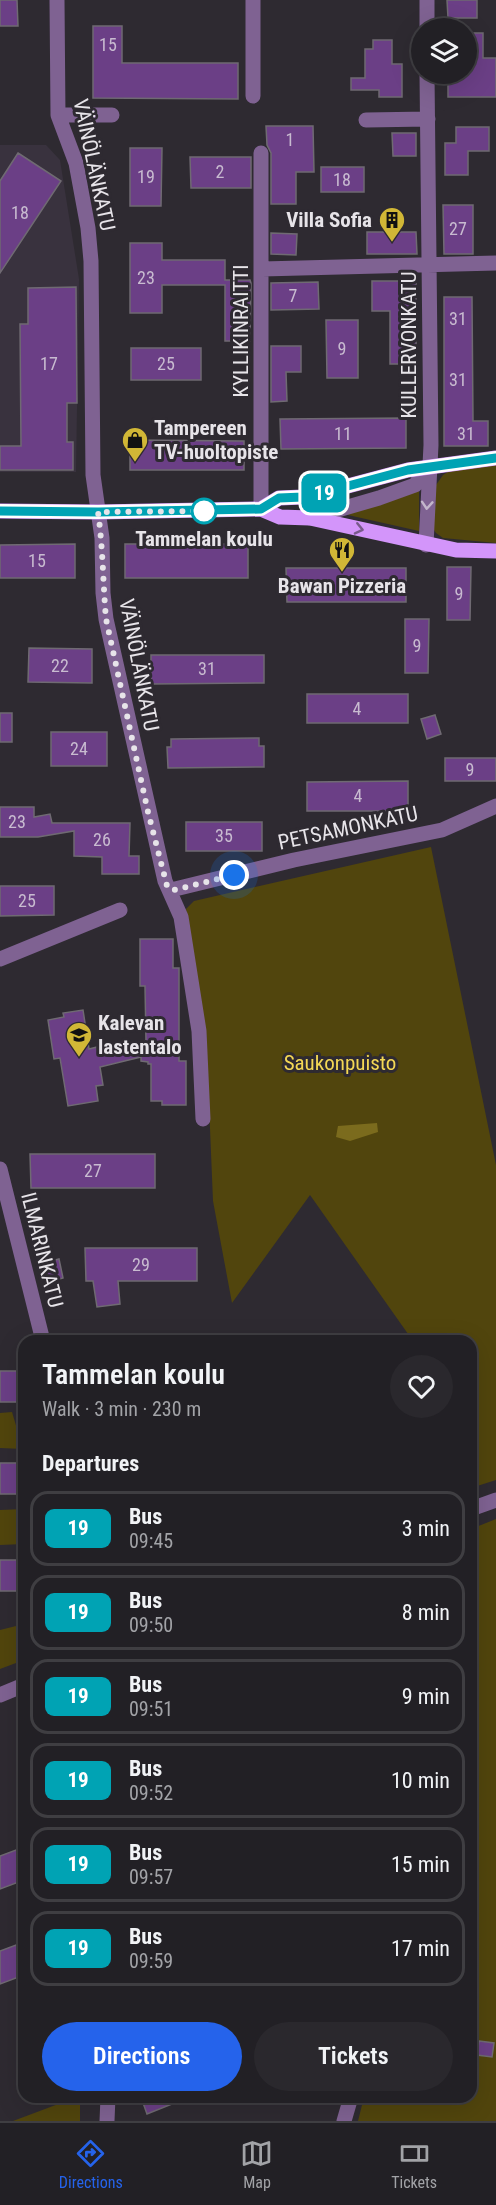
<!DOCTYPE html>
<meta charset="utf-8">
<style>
body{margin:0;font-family:"Roboto Condensed",sans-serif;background:#2a282d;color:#f1f3f6;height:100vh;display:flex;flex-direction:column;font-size:22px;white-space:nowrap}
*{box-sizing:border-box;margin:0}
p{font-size:20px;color:#a2a3a7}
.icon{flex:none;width:33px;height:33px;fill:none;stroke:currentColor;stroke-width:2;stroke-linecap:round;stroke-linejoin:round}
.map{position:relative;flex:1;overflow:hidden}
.side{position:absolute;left:18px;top:1335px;width:459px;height:768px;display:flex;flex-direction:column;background:#222025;border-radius:18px;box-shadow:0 6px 24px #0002,0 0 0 2px #3f3e42}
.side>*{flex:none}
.badge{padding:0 12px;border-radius:9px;font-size:21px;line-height:39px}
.tools{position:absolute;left:411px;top:18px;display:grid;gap:12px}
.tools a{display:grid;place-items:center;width:66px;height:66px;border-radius:50%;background:#222025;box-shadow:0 6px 24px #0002,0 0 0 2px #3f3e42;font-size:30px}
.you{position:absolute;width:30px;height:30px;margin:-15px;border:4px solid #fff;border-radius:50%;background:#1a73e8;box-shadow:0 0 0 9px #1a73e833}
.map>.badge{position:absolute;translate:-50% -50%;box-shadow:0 0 0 3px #fff}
h2{padding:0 24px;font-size:22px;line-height:54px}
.round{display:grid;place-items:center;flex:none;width:63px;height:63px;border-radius:32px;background:#2a282d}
.summary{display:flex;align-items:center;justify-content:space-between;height:102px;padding:0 24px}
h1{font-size:28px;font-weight:600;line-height:45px}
.primary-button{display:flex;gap:12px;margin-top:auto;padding:12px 24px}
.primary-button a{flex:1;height:69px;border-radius:36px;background:#2563eb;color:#fff;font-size:24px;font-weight:600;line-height:69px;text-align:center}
.primary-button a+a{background:#2a282d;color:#f1f3f6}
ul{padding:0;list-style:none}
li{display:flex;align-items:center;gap:18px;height:75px;margin:0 12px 9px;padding:0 12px;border:3px solid #3f3e42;border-radius:18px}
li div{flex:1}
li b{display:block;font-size:22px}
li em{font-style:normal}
li .badge{min-width:66px;font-weight:700;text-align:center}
.tab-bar{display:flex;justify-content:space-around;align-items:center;height:84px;border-top:2px solid #3f3e42;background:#222025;font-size:16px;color:#a2a3a7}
.tab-bar a{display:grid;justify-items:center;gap:3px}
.tab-bar .active{color:#2563eb}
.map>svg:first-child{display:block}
.built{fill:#39323e}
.green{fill:#51450d}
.water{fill:#7b6b1d}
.building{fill:#6b3f86;stroke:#6f6a72;stroke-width:1.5}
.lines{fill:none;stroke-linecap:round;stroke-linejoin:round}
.minor{stroke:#7f6292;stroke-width:15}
.major{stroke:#d395fa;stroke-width:15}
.oneway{stroke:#c3b6cb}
.oneway2{stroke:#785a8b}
.line-casing{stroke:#fff;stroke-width:14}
.line{stroke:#00a3b4;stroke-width:9}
.walk{stroke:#e7e4e9;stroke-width:6;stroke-dasharray:0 10.8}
.stop-dot{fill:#fff;stroke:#00a3b4;stroke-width:3}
.labels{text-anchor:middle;stroke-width:6;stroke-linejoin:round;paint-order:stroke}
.number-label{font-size:18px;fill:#c8bbd0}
.street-label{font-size:21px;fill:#e7e4e9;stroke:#2e2a31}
.poi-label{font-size:21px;font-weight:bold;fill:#e7e4e9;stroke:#2e2a31;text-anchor:start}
.stop-label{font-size:21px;font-weight:bold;fill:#e7e4e9;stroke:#2e2a31}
.park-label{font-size:21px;fill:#f4d855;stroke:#2e2a31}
</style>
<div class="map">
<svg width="496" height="2121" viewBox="0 0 496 2121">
<rect width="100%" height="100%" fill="#2e2a31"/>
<path class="built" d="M0,145H46L60,160L79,279L76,472H0Z"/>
<path class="green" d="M496,465V543L443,538L436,533L432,527L436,485L443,475L454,468Z
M417,490L419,491V531L348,515V513Z
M431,847L496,1165V1480L471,1488V1341H413L310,1195L232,1303L213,1201L206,1032L187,916L186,909L194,901Z
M12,1412L23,1449L0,1448V1413Z
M24,1509V1544L0,1545V1510Z
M496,1519V2121H358L364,2097H471V1529Z
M24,1624V1660L0,1669V1630Z
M77,2097H80V2121H13Z"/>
<path class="water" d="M377,1123L378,1132L350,1141L336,1137L338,1126Z"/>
<path class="building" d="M0,0H17L18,26H0Z
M447,0H477V18H448Z
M93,26H122V63H238V99L93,98Z
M466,33H483V58H496V97H448V74H466Z
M373,40H392V64H402V97H379V90H351V78H365V49H373Z
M266,126H313L314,172H296V204H271V153L267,145Z
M456,127H489V151H468V175H445V143H456Z
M392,133H416V156H393Z
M130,148H162L161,206H130Z
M18,153L61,181L0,273V181Z
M190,157H251V188H191Z
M321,167H364V192H321Z
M443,205H473V254H444Z
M367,232H416L417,254H367Z
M271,233L297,234L296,255L271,254Z
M130,243H162V260H225V280H250L251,283L250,341H225V285H162V313H130Z
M372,281H416V364H390V311H372Z
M318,282L319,309L271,310V283Z
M76,287L77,403H67V442H73V470H0V446H21L20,324H28V288Z
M444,297H472L473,421H488V446H444Z
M326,320H358V378H327Z
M271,346H301V372H286L287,401L271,402Z
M131,348H201V380H131Z
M406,418V448L281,449L280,419Z
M130,440L244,441V470H130Z
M75,544V578H0V545Z
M125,544H248V578H125Z
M447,567H471L470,620H447Z
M286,568H406V602H287Z
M405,619H429L428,673H405Z
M29,648L92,649V683L28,682Z
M151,655H264V683L151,684Z
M307,694H408V723H307Z
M0,713H12V742H0Z
M435,715L441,734L427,739L421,719Z
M51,732H107V766H51Z
M259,738V746H264V767L168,768L167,747H171V739Z
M445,758H496V781H445Z
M408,781V811H307V782Z
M0,807H34V817L50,814L52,823H130L129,856H139V874H102V857L74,856V831L38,837H0Z
M186,822H262V851H186Z
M0,886H54V915L0,916Z
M140,939H173V968H179V1061H186V1105H162V1101H151V1064H148V1062L141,1061V1057L100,1067L103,1085L96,1086L98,1101L68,1106L60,1058L54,1059L48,1020L64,1017L63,1013L83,1010L89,1049L97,1047V1050L146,1041L145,986H140Z
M30,1154H155V1188H31Z
M85,1248H197V1281H118L120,1304L97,1307L93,1281H86Z
M59,1259L63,1278L49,1282L44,1263Z
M0,1371H20L19,1402H0Z
M0,1463H24V1494H0Z
M0,1560H24V1591H0Z
M24,1847V1880L0,1889V1856Z
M24,1942V1975L0,1984V1951Z
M479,2041L494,2043L492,2057L477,2055Z
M141,2097H187V2098L147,2114Z"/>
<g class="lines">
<path class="minor" d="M57,0L58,115L76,163L88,228L91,261L93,475L102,538L103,593L106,619L165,881L181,917L199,1031L203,1119
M427,0V28
M253,96V0
M58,115H112
M366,120L428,119
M261,153V509
M262,269L496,263
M310,518L379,498L415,485L430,466
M426,545L431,445L427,74
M171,890L294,860L442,830L496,806
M0,959L120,910
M0,1169L43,1341
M471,1509L496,1500
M0,1695L24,1685
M107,2121L108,2097
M344,2121L351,2097"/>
<path class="major" d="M261,509L279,498L303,497L329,491L408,470L496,458
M0,511L98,512L261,509L280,517L310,518L456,550L496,551"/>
</g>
<defs><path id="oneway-chevron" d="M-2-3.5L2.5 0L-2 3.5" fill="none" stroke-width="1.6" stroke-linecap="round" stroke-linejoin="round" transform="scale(1.5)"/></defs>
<use class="oneway" href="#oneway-chevron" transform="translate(427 505) rotate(94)"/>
<use class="oneway2" href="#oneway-chevron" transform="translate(359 529) rotate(13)"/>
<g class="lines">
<g class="line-casing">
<path id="line" d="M0,511L98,512L261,509L279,498L303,497L329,491L408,470L496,458"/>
</g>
<use href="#line" class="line"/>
<path class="walk" d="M204,511L98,512C103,548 103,584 106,619L148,812L167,886L171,890H174L234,875"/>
</g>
<defs>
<g id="building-pin" transform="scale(1.35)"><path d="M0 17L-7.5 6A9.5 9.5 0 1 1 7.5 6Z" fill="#d1b736" stroke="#2e2a31"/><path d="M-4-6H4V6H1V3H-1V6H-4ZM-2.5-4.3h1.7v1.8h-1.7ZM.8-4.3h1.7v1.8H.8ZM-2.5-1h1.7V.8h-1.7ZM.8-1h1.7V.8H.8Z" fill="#111"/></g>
<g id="shop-pin" transform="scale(1.35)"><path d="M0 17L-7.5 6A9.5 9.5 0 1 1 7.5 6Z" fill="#d1b736" stroke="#2e2a31"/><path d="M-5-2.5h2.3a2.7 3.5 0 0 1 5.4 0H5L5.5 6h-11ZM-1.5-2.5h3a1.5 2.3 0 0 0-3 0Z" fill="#111"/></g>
<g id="restaurant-pin" transform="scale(1.35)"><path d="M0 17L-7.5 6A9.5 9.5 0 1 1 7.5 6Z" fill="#d1b736" stroke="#2e2a31"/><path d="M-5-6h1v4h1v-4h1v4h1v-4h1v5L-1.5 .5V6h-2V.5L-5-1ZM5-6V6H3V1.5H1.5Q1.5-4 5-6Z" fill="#111"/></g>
<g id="school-pin" transform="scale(1.35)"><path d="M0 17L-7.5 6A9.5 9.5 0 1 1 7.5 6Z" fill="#d1b736" stroke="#2e2a31"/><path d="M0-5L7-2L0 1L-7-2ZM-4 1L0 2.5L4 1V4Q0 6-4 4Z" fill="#111"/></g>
</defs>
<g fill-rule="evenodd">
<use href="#building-pin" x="392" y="220"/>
<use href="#shop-pin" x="135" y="440"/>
<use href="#restaurant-pin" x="342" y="550"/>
<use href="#school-pin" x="79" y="1035"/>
</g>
<circle class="stop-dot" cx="204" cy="511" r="12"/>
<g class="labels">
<g class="number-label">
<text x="108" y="51">15</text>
<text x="290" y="146">1</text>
<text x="220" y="178">2</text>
<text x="146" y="183">19</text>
<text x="342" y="186">18</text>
<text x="20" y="219">18</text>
<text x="458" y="235">27</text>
<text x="146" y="284">23</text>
<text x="293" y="302">7</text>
<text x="458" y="325">31</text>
<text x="342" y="355">9</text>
<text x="49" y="370">17</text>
<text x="166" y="370">25</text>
<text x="458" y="386">31</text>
<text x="343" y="440">11</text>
<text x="466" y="440">31</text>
<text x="37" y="567">15</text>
<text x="459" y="600">9</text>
<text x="417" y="652">9</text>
<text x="60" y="672">22</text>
<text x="207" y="675">31</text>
<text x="357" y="715">4</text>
<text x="79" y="755">24</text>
<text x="470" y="776">9</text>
<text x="358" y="802">4</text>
<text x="17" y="828">23</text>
<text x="224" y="842">35</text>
<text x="102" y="846">26</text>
<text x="27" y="907">25</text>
<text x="93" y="1177">27</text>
<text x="141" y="1271">29</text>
</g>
<g class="street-label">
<text transform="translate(94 165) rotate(78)" y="7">VÄINÖLÄNKATU</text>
<text transform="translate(241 331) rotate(-90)" y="7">KYLLIKINRAITTI</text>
<text transform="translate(409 345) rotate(-90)" y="7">KULLERVONKATU</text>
<text transform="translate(139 665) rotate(79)" y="7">VÄINÖLÄNKATU</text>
<text transform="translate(348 828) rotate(-12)" y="7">PETSAMONKATU</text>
<text transform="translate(42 1250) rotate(76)" y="7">ILMARINKATU</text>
</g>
<g class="poi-label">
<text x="372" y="227" text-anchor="end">Villa Sofia</text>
<text x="154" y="435">Tampereen<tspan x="154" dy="24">TV-huoltopiste</tspan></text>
<text x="342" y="593" text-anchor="middle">Bawan Pizzeria</text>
<text x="98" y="1030">Kalevan<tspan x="98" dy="24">lastentalo</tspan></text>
</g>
<g class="stop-label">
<text x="204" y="546">Tammelan koulu</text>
</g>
<g class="park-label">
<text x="340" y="1070">Saukonpuisto</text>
</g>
</g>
</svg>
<div class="tools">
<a><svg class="icon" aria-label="layers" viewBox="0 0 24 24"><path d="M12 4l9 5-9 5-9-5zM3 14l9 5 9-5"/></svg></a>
</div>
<div class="you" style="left:234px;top:875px"></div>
<b class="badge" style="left:324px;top:493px;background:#00a3b4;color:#fff">19</b>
<section class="side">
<div class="summary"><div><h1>Tammelan koulu</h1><p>Walk · 3 min · 230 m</p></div><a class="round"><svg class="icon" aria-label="heart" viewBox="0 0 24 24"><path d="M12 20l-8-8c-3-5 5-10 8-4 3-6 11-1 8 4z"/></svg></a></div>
<h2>Departures</h2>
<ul>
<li><span class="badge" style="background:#00a3b4;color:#fff">19</span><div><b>Bus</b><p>09:45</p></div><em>3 min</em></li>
<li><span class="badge" style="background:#00a3b4;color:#fff">19</span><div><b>Bus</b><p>09:50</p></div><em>8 min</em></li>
<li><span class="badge" style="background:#00a3b4;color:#fff">19</span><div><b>Bus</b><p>09:51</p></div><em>9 min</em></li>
<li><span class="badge" style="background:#00a3b4;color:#fff">19</span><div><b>Bus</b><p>09:52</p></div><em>10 min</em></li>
<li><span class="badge" style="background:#00a3b4;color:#fff">19</span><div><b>Bus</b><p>09:57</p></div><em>15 min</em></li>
<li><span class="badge" style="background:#00a3b4;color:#fff">19</span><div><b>Bus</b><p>09:59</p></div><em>17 min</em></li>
</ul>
<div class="primary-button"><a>Directions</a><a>Tickets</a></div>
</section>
</div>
<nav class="tab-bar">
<a class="active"><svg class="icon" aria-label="directions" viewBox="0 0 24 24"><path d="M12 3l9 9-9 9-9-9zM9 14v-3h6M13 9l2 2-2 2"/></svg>Directions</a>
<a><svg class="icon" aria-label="map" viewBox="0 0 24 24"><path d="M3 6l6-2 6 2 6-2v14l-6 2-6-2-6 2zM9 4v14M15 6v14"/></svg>Map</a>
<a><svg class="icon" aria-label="tickets" viewBox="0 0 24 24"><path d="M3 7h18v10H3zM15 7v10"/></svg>Tickets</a>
</nav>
